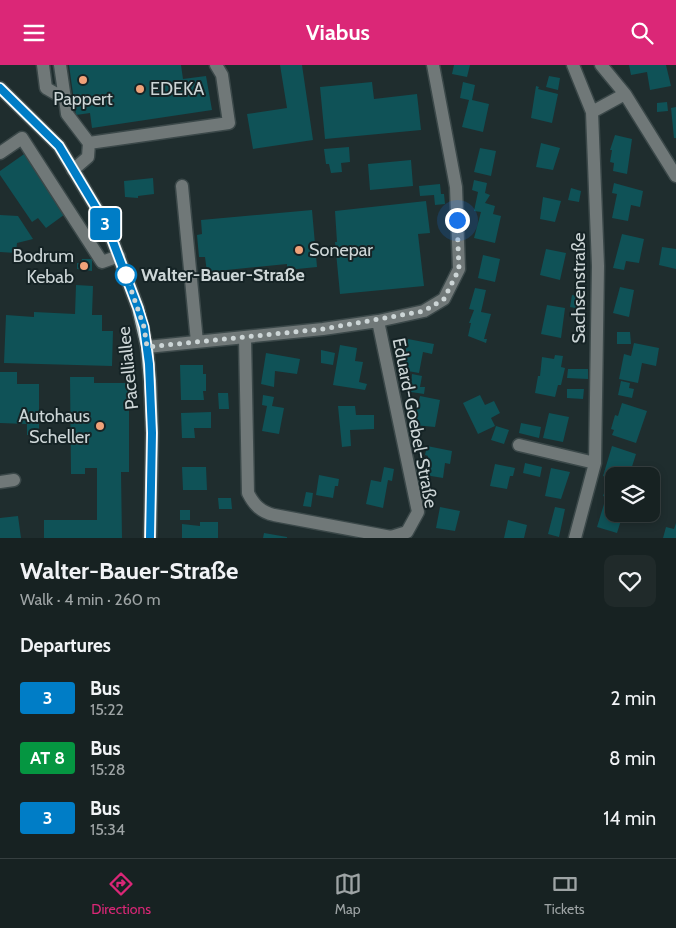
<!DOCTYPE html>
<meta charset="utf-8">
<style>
body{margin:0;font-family:Cabin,sans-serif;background:#202a2a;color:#f1f3f6;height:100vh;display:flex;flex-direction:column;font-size:19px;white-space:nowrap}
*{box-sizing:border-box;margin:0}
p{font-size:16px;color:#9ea4a5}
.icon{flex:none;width:28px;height:28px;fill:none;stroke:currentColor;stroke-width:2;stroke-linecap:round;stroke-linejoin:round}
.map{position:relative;height:473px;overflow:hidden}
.panel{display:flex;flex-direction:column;background:#172222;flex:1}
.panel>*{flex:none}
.badge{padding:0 10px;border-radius:4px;font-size:18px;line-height:32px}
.buttons{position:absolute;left:605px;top:402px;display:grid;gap:10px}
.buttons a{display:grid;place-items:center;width:55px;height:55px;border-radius:10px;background:#172222;box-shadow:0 2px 8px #0003,0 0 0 1px #363f40;font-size:25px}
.you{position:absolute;width:25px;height:25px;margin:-12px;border:4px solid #fff;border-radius:50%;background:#1a73e8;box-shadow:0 0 0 8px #1a73e833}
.map>.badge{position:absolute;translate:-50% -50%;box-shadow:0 0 0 2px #fff}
h2{padding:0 20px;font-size:19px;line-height:45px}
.round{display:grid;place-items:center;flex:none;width:52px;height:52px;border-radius:10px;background:#202a2a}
.summary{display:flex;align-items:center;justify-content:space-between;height:85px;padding:0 20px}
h1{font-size:24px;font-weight:700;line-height:38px}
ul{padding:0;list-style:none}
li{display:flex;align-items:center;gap:15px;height:60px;padding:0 20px}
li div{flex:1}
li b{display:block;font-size:19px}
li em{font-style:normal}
li .badge{min-width:55px;font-weight:700;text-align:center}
header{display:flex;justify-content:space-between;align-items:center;height:65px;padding:0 20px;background:#db2777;color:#fff;font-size:22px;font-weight:700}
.tabs{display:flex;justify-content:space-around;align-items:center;height:70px;border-top:1px solid #363f40;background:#172222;font-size:14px;color:#9ea4a5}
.tabs a{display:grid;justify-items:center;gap:2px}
.tabs .selected{color:#db2777}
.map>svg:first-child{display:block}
.building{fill:#0f5257}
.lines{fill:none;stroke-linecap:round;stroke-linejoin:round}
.minor-casing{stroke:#3b4849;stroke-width:15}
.major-casing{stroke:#3b4849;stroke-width:15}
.minor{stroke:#707878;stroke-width:12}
.major{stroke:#b6c5c7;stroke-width:12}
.line-casing{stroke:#fff;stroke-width:11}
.line{stroke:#007dc6;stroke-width:8}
.walk{stroke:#ccd5d6;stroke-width:5;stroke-dasharray:0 9}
.poi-dot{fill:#f0a279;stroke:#152325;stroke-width:2}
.stop-dot{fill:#fff;stroke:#007dc6;stroke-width:2.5}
.labels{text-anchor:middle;stroke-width:4;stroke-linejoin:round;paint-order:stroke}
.poi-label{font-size:18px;fill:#ccd5d6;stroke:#152325;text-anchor:start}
.stop-label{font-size:18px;font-weight:bold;fill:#ccd5d6;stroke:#152325;text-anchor:start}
.street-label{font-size:18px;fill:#ccd5d6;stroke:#152325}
</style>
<header><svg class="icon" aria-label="menu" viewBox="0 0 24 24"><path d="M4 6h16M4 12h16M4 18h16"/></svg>Viabus<svg class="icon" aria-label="search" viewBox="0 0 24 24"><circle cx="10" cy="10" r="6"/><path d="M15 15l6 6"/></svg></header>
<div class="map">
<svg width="676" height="473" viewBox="0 0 676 473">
<rect width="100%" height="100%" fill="#1f2d2e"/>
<path class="building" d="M69,0H181L183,14L206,11L212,45L92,63L90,48L76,50Z
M280,0H302L313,75L253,84L247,49L287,43Z
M454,0H470L467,12L452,9Z
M629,0H666L671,21L650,25L647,7L631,10Z
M549,11L560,13L558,25L546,22Z
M372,17L374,34L417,29L421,65L325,74L320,22Z
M463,17L475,20L472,35L489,39L483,67L462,62L469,35L460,33Z
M536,21L539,22L538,24L558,29L552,58L531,53Z
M667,37L668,46L657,47V38Z
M676,42V73H674L671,43Z
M615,70L632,74L627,109L613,106L614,98L610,97L612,85H610Z
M541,78L560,83L553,105L536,102Z
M349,82L350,97L341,98L342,107L331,108L329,99H326L324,84Z
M480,83L496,86L491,111L474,107Z
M27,87L68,147L46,163L38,153L32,157L0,110V106Z
M411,95L413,121L370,125L368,99Z
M153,113L154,129L138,131V133L125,132L124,116Z
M474,115L487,118L485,128L490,130L485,138L495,141L493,149L501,151L495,178L474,173L481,147L474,146L478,127L472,125Z
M614,118L643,126L640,142L631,140L628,156L612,153L617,129L612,128Z
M440,119L441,129H444L445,139L435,140L434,130L420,131L419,121Z
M571,123L581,126L579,137L568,135Z
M543,132L561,136L555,157L540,154Z
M426,136L430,168L418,169L424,221L340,229L335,177H337L335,146Z
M312,145L317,202L287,205V199L207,207L205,192H199L197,170L202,169L201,155Z
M0,150L18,151L33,174L17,178L16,188L0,187Z
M622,169L644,174L639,198L626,196L624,205L613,203Z
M662,182L676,184V204L659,200Z
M546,184L566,188L560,215L540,210Z
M483,190L500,194L495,217L478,213Z
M82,194H92V206L77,204V198H81Z
M76,220L93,221L92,250H102V266H113L112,301L4,298L6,250L34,252V247L75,249Z
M620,222L634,225L629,252L613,248Z
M475,223L486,225L481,247L491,249L484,274H487L486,278L468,271L471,258H469L474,245L469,244Z
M572,230L583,232L581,244L570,242Z
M547,240L565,243L561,273L541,269Z
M617,267H630L631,279H617Z
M408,274L434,279L432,289L423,287L419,308L402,305Z
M634,278L659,283L656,301L642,298L638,318L619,314L624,289L631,291Z
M340,280L357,283L355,296L363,297L359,317L367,319L365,325L333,320Z
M321,285L335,288L333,300L321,298Z
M266,288L300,294L297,309L275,306L274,322L261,319Z
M555,290L563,291L561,302L565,303L561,320H558L555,332L535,328L538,311H540L542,292L554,294Z
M180,300H203V309H206V326H203L204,335H181Z
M568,304H588V314L567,313Z
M0,307H17V319H39V370H27V359L0,358Z
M412,309L422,311L420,322H425L424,329L411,327Z
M70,312H94V318H129V407H121L122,473H44V455H97V403H85V409H71Z
M621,316L630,318L629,323L634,324L632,333L618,330Z
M567,324H584L583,334L567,333Z
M218,328H228L229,344H219Z
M263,330L274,332L272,341L284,343L279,369L262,366L267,341L262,340Z
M480,330L485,340L494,336L500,348L491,353L495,361L478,369L463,338Z
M420,331L440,335L435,362L414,360Z
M622,338L647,346L636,378L612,370L614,365L611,364L615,350L618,351Z
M338,341H355L356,350H374V364L350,365L351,381L342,382Z
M211,347V363H194L195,373H182L181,348Z
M549,348L569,352L563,377L543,373Z
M521,358L541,362L539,373L519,368Z
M496,361L509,365L504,379L491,375Z
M427,381L452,386L450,399L445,398L443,413L425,410L428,391L425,390Z
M612,381L636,389L629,411H614V415L603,411Z
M525,398L542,402L540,412L523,408Z
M495,399L515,403L513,411H510L507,424L490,421Z
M182,402H206L207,425H183Z
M384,402L394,404L392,416L388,415L383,443L366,439L371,415L381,417Z
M551,403L570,407L561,434L545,431Z
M319,410L339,414L338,421H335L333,433L316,430Z
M608,417L614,418V434L603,431Z
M306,427L313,428L311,442L303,441Z
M218,433H231L232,444H219Z
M604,439L614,442V449H623L617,468L597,462Z
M440,442L460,446L455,466L436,463Z
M555,442L565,444L559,472L548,469Z
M180,445H190V455H180Z
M18,451L21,473H0V453Z
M508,455L527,460L524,473H504Z
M200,457H218V473H182V459L200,461Z
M676,458V473H663L666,462L674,464Z
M264,468L287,472V473H263Z"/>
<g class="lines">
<g class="minor-casing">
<path id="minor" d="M43,0L46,23L65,34L67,49L89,78L88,92L73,105
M60,0L65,34
M573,0L592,47L598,201L595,398L575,473
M601,0L625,29L676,111
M592,47L625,29
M89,78L229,58L222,10L216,0
M0,88L22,73L102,197L119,191
M182,121L197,277
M245,273L248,428C254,440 261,447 274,450L391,472L407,467L418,447L378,256
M147,282L323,264L378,256L424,246L444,234L459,204L456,122L433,0
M519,380L595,398
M0,417L14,415"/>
</g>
<g class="major-casing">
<path id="major" d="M0,23L59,81L107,161L138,243L147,282L150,316L152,368L150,473"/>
</g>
<use href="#minor" class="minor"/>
<use href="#major" class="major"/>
</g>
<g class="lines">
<g class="line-casing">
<path id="line" d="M0,23L59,81L107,161L138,243L144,262L149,299L152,368L150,473"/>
</g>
<use href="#line" class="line"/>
<path class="walk" d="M126,210L144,262L147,282L323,264L424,246L444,234L459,204L457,155"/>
</g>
<g class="poi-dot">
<circle cx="83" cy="15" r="5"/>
<circle cx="140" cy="24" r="5"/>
<circle cx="299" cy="185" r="5"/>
<circle cx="84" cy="201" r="5"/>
<circle cx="100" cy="361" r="5"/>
</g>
<circle class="stop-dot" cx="126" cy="210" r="10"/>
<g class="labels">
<g class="poi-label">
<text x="150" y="30">EDEKA</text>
<text x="83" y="40" text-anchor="middle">Pappert</text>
<text x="309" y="191">Sonepar</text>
<text x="74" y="197" text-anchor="end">Bodrum<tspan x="74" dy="21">Kebab</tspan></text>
<text x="90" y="357" text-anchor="end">Autohaus<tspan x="90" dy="21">Scheller</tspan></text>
</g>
<g class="stop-label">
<text x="141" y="216">Walter-Bauer-Straße</text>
</g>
<g class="street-label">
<text transform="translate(579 223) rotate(-90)" y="6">Sachsenstraße</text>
<text transform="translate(128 303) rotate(-96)" y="6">Pacelliallee</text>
<text transform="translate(415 358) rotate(79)" y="6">Eduard-Goebel-Straße</text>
</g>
</g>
</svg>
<div class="buttons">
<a><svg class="icon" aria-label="layers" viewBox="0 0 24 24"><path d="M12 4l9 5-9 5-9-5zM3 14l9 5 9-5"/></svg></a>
</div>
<div class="you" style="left:457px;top:155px"></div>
<b class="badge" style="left:105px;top:159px;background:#007dc6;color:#fff">3</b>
</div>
<section class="panel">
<div class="summary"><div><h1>Walter-Bauer-Straße</h1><p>Walk · 4 min · 260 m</p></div><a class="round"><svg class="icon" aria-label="heart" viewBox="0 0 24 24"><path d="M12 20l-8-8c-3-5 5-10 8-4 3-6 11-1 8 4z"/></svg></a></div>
<h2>Departures</h2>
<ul>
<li><span class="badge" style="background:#007dc6;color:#fff">3</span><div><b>Bus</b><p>15:22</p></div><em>2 min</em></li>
<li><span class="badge" style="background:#059641;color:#fff">AT 8</span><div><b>Bus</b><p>15:28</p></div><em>8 min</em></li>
<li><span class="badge" style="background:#007dc6;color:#fff">3</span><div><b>Bus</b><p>15:34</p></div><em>14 min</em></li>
</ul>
</section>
<nav class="tabs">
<a class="selected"><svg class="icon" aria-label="directions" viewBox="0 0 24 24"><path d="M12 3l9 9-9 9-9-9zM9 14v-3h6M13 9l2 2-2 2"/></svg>Directions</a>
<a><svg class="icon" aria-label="map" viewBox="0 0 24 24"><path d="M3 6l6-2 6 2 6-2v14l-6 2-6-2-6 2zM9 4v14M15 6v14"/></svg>Map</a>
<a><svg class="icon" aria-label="tickets" viewBox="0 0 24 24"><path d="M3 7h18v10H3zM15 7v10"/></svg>Tickets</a>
</nav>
